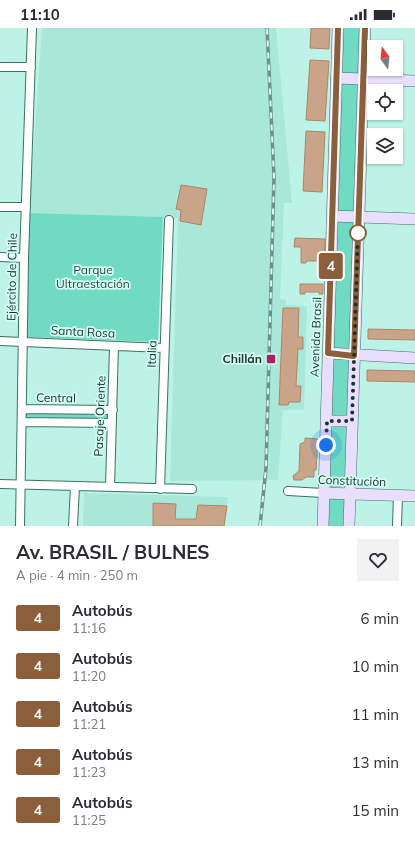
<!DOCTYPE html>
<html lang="es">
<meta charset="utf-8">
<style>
body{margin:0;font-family:Mulish,sans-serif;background:#f2f2f3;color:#2b2b33;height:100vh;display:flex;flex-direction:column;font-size:15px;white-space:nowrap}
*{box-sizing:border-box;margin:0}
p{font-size:13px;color:#7c7c81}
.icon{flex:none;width:22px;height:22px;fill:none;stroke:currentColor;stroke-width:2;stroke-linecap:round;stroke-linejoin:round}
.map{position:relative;height:498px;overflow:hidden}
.sheet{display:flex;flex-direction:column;background:#fff;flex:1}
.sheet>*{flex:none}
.badge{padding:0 8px;border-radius:3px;font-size:14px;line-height:26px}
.needle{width:26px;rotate:345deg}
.tools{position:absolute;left:367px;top:12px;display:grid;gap:8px}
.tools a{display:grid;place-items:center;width:36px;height:36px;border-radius:0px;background:#fff;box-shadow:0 1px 3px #0004;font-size:20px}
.you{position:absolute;width:20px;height:20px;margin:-10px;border:3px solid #fff;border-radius:50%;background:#1a73e8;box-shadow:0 0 0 6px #1a73e833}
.map>.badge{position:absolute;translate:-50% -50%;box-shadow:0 0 0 2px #fff}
.round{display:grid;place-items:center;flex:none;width:42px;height:42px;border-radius:0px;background:#f2f2f3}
.overview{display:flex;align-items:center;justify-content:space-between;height:68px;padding:0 16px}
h1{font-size:19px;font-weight:700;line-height:30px}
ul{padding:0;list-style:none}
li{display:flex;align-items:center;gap:12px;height:48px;padding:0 16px}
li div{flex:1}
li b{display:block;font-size:15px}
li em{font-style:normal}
li .badge{min-width:44px;font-weight:700;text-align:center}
.status{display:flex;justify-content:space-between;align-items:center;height:28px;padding:0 20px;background:#fff;direction:ltr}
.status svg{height:11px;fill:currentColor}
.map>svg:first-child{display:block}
.built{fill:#a9e8d8}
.green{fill:#70dac3}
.building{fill:#caa489;stroke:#aa866b}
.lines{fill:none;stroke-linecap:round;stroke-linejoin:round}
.street-casing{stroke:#3d7064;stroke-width:10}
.secondary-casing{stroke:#3d7064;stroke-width:12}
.street{stroke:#fff;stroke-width:8}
.secondary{stroke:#e8defd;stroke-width:11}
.rail-casing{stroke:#6b9188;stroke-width:3.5}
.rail{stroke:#d3fef3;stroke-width:2;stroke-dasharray:6;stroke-linecap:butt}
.line-casing{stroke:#fff;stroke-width:9}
.line{stroke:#8b5e3c;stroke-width:6}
.walk{stroke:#1c322d;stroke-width:4;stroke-dasharray:0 7.2}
.stop-dot{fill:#fff;stroke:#8b5e3c;stroke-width:2}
.poi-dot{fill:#aa1f62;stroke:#d3fef3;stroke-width:1.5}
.labels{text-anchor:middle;stroke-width:3.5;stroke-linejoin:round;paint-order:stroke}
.park-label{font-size:12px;fill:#2b4a43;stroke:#d3fef3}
.street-label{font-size:12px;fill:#1c322d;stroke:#d3fef3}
.poi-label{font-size:12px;font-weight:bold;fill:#1c322d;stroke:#d3fef3;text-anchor:end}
</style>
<div class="status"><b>11:10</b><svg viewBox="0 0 49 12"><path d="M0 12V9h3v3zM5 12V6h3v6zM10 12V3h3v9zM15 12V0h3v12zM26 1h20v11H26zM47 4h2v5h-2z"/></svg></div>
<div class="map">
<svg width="415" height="498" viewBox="0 0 415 498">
<rect width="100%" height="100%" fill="#bdf3e6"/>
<path class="built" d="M42,0H276L292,175H284L280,271L286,272V277L307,278L304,382H283L278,452L170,453L178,190L29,185Z
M84,465L228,469L225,498H83Z"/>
<path class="green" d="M341,0H363L361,49L339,48Z
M342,54H361L355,185H336Z
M29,185L163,189L158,314L27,309Z
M336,192H355L351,321L332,319Z
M332,331L351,332L344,459H328Z
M26,383H108V392H26Z
M328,469L346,470V498H327Z"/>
<path class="building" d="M311,0H330L329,21L310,20Z
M310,32L329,33L325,93L306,92Z
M306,103L325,104L322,164L303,163Z
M181,157L207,161L201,197L180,193L181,182L176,181Z
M295,210L325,211L324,235H320V233H306V235H301V219H294Z
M300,256H323V266H319V264H305V266H300Z
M283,280H299L298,309H303V321H298L296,358H301L300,374H289L288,377H279Z
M368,301L415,302V312L368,311Z
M367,342L415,343V354L367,353Z
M305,410L318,411L316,442H314V449H306L302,452H294L293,448L299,443L300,416L305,414Z
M153,475L176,476L175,491H196L198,477L227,478L224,498H153Z"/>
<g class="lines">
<g class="street-casing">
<path id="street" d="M0,39H31
M0,179H26
M0,229L24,230
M0,313L164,320
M23,381L113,382
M22,394L112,395
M0,456L192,461
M110,459L114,318
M160,461L169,192
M288,463L323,465
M20,498L24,230L32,0
M73,498L75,458
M397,498L398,467"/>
</g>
<g class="secondary-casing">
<path id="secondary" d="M336,50L415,53
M332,188L415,191
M328,325L415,330
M327,393H352
M323,465L415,468
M323,498L338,0
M349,498L365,0"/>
</g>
<use href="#street" class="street"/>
<use href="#secondary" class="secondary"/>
<g class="rail-casing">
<path id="rail" d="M260,498L266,440L274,149L267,0"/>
</g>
<use href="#rail" class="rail"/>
</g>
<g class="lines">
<g class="line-casing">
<path id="line" d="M338,0L328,325L354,328L365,0"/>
</g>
<use href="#line" class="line"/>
<path class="walk" d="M326,417L327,393H352L358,205"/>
</g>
<circle class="stop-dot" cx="358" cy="205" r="8"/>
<rect class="poi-dot" x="266" y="326" width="10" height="10" rx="2"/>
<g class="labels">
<g class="park-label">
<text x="93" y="246">Parque<tspan x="93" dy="14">Ultraestación</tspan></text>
</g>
<g class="street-label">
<text transform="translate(12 249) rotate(-89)" y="4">Ejército de Chile</text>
<text transform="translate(83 304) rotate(3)" y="4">Santa Rosa</text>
<text transform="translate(316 309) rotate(-88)" y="4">Avenida Brasil</text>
<text transform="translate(152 326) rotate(-88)" y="4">Italia</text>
<text transform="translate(56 370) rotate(1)" y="4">Central</text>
<text transform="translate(100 388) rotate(-88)" y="4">Pasaje Oriente</text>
<text transform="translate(352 453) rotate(2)" y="4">Constitución</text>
</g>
<g class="poi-label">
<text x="262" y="335">Chillán</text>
</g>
</g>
</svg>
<div class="tools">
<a><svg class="needle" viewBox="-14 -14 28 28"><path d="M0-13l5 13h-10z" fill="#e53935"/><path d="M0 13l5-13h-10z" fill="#7c7c81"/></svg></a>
<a><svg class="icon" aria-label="locate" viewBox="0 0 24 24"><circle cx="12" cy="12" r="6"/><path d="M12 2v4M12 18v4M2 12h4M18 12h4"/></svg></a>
<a><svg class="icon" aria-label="layers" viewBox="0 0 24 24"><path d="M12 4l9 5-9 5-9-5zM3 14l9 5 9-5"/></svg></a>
</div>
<div class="you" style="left:326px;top:417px"></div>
<b class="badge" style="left:331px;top:238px;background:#8b5e3c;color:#fff">4</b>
</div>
<section class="sheet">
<div class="overview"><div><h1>Av. BRASIL / BULNES</h1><p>A pie · 4 min · 250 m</p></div><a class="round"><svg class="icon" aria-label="heart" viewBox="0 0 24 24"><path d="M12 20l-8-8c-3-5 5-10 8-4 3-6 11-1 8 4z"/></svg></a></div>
<ul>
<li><span class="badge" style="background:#8b5e3c;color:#fff">4</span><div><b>Autobús</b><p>11:16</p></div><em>6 min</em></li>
<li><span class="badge" style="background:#8b5e3c;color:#fff">4</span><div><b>Autobús</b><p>11:20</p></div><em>10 min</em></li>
<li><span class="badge" style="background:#8b5e3c;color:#fff">4</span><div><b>Autobús</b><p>11:21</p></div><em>11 min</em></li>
<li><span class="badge" style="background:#8b5e3c;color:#fff">4</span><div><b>Autobús</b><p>11:23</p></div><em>13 min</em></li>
<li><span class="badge" style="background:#8b5e3c;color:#fff">4</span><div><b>Autobús</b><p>11:25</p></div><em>15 min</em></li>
</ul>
</section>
